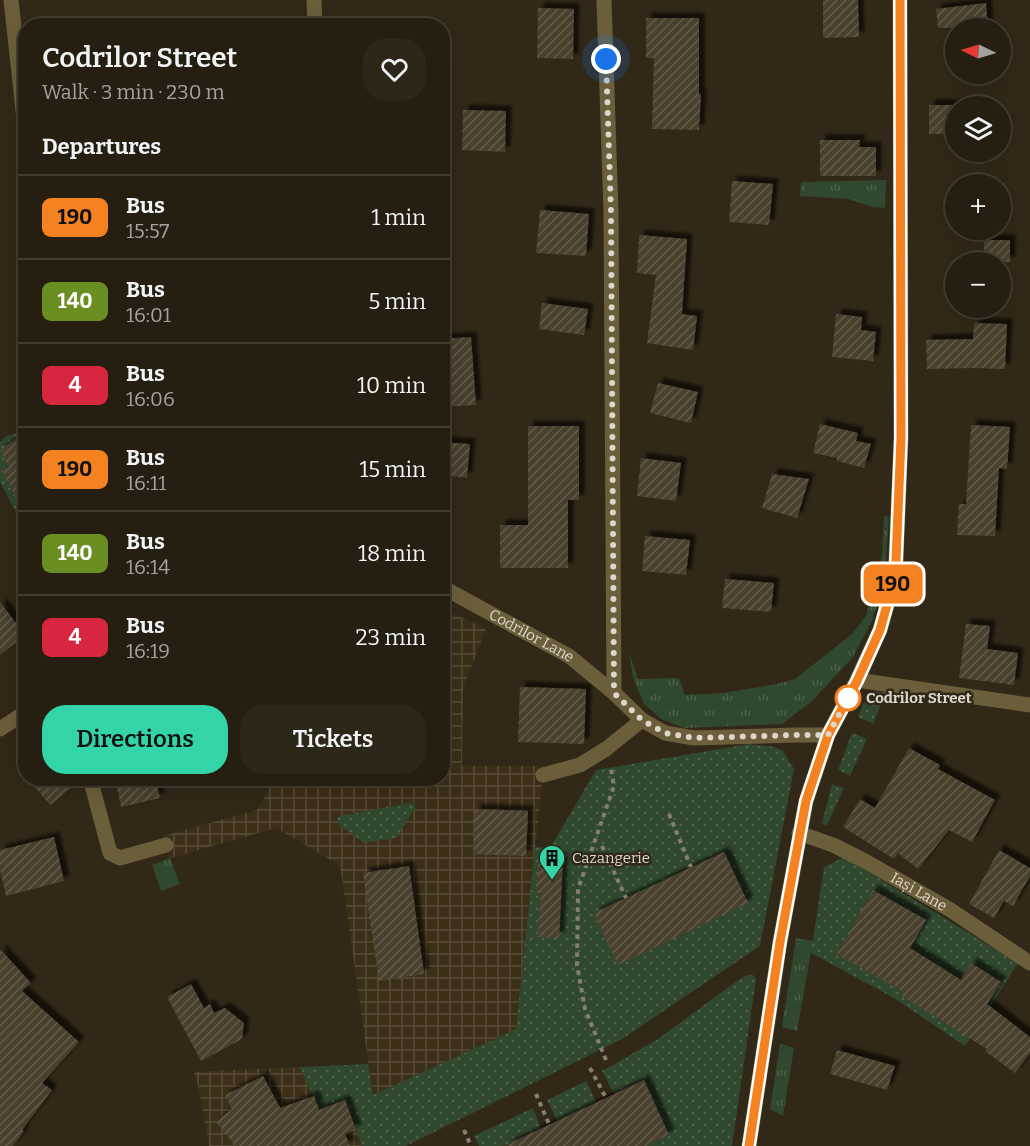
<!DOCTYPE html>
<meta charset="utf-8">
<style>
body{margin:0;font-family:Bitter,serif;background:#2d271a;color:#f1f3f6;height:100vh;display:flex;flex-direction:column;font-size:22px;white-space:nowrap}
*{box-sizing:border-box;margin:0}
p{font-size:20px;color:#a3a29f}
.icon{flex:none;width:33px;height:33px;fill:none;stroke:currentColor;stroke-width:2;stroke-linecap:round;stroke-linejoin:round}
.map{position:relative;flex:1;overflow:hidden}
.side{position:absolute;left:18px;top:18px;width:432px;height:768px;display:flex;flex-direction:column;background:#251e11;border-radius:24px;box-shadow:0 6px 24px #0002,0 0 0 2px #423c31}
.side>*{flex:none}
.badge{padding:0 12px;border-radius:9px;font-size:21px;line-height:39px}
.needle{width:39px;rotate:275deg}
.fabs{position:absolute;left:945px;top:18px;display:grid;gap:12px}
.fabs a{display:grid;place-items:center;width:66px;height:66px;border-radius:50%;background:#251e11;box-shadow:0 6px 24px #0002,0 0 0 2px #423c31;font-size:30px}
.you{position:absolute;width:30px;height:30px;margin:-15px;border:4px solid #fff;border-radius:50%;background:#1a73e8;box-shadow:0 0 0 9px #1a73e833}
.map>.badge{position:absolute;translate:-50% -50%;box-shadow:0 0 0 3px #fff}
h2{padding:0 24px;font-size:22px;line-height:54px}
.round{display:grid;place-items:center;flex:none;width:63px;height:63px;border-radius:24px;background:#2d271a}
.summary{display:flex;align-items:center;justify-content:space-between;height:102px;padding:0 24px}
h1{font-size:28px;font-weight:600;line-height:45px}
.primary-button{display:flex;gap:12px;margin-top:auto;padding:12px 24px}
.primary-button a{flex:1;height:69px;border-radius:24px;background:#33d4a8;color:#111;font-size:24px;font-weight:600;line-height:69px;text-align:center}
.primary-button a+a{background:#2d271a;color:#f1f3f6}
ul{padding:0;list-style:none}
li{display:flex;align-items:center;gap:18px;height:84px;padding:0 24px;border-top:2px solid #423c31}
li div{flex:1}
li b{display:block;font-size:22px}
li em{font-style:normal}
li .badge{min-width:66px;font-weight:700;text-align:center}
.map>svg:first-child{display:block}
.industrial{fill:url(#industrial-grid)}
.grass{fill:url(#grass-tufts)}
.garden{fill:url(#garden-dots)}
.building{fill:url(#building-hatch);filter:url(#shadow)}
.lines{fill:none;stroke-linecap:round;stroke-linejoin:round}
.path{stroke:#867e70;stroke-width:4;stroke-dasharray:4.5 4.5;stroke-linecap:butt}
.service{stroke:#6b5f3b;stroke-width:15}
.minor{stroke:#6b5f3b;stroke-width:15}
.tertiary{stroke:#6b5f3b;stroke-width:15}
.line-casing{stroke:#fff;stroke-width:14}
.line{stroke:#f58220;stroke-width:9}
.walk{stroke:#dcd6cc;stroke-width:6;stroke-dasharray:0 10.8}
.stop-dot{fill:#fff;stroke:#f58220;stroke-width:3}
.labels{text-anchor:middle;stroke-width:5;stroke-linejoin:round;paint-order:stroke}
.street-label{font-size:15px;fill:#dcd6cc;stroke:#312817}
.stop-label{font-size:15px;font-weight:bold;fill:#dcd6cc;stroke:#312817;text-anchor:start}
.poi-label{font-size:15px;fill:#dcd6cc;stroke:#312817;text-anchor:start}
</style>
<div class="map">
<svg width="1030" height="1146" viewBox="0 0 1030 1146">
<defs>
<pattern id="industrial-grid" width="8" height="8" patternUnits="userSpaceOnUse" patternTransform="scale(1.5)"><rect width="8" height="8" fill="#3c2f18"/><path d="M0 4h8M4 0v8" fill="none" stroke="#584c38"/></pattern>
<pattern id="grass-tufts" width="24" height="20" patternUnits="userSpaceOnUse" patternTransform="scale(1.5)"><rect width="24" height="20" fill="#30482e"/><path d="M3 7l-1-3M5 7V3M7 7l1-3M15 17l-1-3M17 17v-4M19 17l1-3" fill="none" stroke="#4d624b"/></pattern>
<pattern id="garden-dots" width="8" height="8" patternUnits="userSpaceOnUse" patternTransform="scale(1.5)"><rect width="8" height="8" fill="#30482e"/><path d="M2 2h.1M6 6h.1" fill="none" stroke="#4d624b" stroke-width="1.8" stroke-linecap="round"/></pattern>
<pattern id="building-hatch" width="6" height="6" patternUnits="userSpaceOnUse" patternTransform="scale(1.5)"><rect width="6" height="6" fill="#4a402e"/><path d="M-1 1l2-2M0 6l6-6M5 7l2-2" fill="none" stroke="#645b4b"/></pattern>
<filter id="shadow"><feDropShadow dx="5.5" dy="-5.5" stdDeviation="1.5" flood-color="#0009"/></filter>
</defs>
<rect width="100%" height="100%" fill="#312817"/>
<path class="industrial" d="M443,609L486,629L463,688L462,766H544L535,847L516,1029L373,1095L341,871L337,864L276,828L170,858L163,836L257,810L269,790L267,779L442,778Z
M300,1067L319,1110L345,1100L362,1146H209L198,1085L194,1072Z"/>
<path class="grass" d="M886,180L885,208L872,207L849,199L800,196L801,182Z
M884,516L889,517L885,574L873,619L853,657L812,701L782,724L684,728L661,719L644,704L633,678L629,652L638,679L679,678L685,695L723,693L777,684L795,679L852,634L866,616L882,555Z
M170,858L180,884L161,891L152,865Z
M796,938L813,941L797,1031L782,1027Z
M780,1044L794,1048L783,1116L770,1109Z"/>
<path class="garden" d="M25,432V529L0,482V442L6,436Z
M873,691L886,692L873,724L858,717L863,704Z
M852,733L867,739L850,776L838,770Z
M749,744L775,747L783,751L794,769L760,946L622,1039L406,1146H362L345,1101L319,1110L300,1067L368,1064L373,1095L516,1029L535,847L550,848L596,770Z
M832,784L844,788L827,825L822,823Z
M415,802V808L396,838L364,843L338,824V816Z
M844,857L1018,963L965,1046L894,998L811,953L824,867Z
M752,974L756,979L732,1146H646L669,1135L644,1080L614,1094L602,1071L658,1039L741,978Z
M586,1081L596,1102L557,1121L547,1100Z
M533,1108L541,1128L503,1146H479L474,1136Z"/>
<path class="building" d="M823,0H858L859,37L823,38Z
M986,3L988,28H938L936,9Z
M538,8L574,9L573,59L537,58Z
M646,18H699V94H701L699,130L652,129L654,58H646Z
M929,105H956V134H929Z
M463,110L506,111L505,152L462,150Z
M820,140H860L859,147H876V176H820Z
M732,181L773,184L769,225L729,222Z
M540,210L589,214L586,256L536,253Z
M639,235L687,239L682,314L697,316L693,350L647,343L656,275L637,273Z
M984,240H1010V262H984Z
M542,303L588,309L584,335L539,329Z
M836,314L862,317L861,330L876,332L873,361L832,357Z
M974,323L1007,324L1005,369L972,368L927,369L926,340L973,339Z
M471,337L476,405L442,407V339Z
M658,383L698,392L691,423L650,413Z
M820,424L858,433L856,441L871,444L864,468L837,461V458L813,453Z
M971,425L1010,427L1007,469L999,468L995,536L957,535L959,504H966Z
M528,426H579V500H568V568H500V525H528Z
M26,432V518L2,470L9,468L0,450Z
M442,442L470,444L467,478L442,475Z
M641,458L681,463L676,501L637,496Z
M772,474L809,479L797,518L762,508Z
M645,536L690,540L686,575L642,571Z
M725,579L774,583L771,612L722,608Z
M0,602L25,635L0,655Z
M966,624L990,626L987,649L1018,653L1014,685L959,678Z
M520,687L586,689L584,744L518,742Z
M909,748L940,765L938,769L995,800L972,842L949,830L918,869L898,853L894,859L843,827L860,799L875,808Z
M27,778H81V780L50,805Z
M115,778H155L160,798L121,807Z
M475,809L528,811L526,856L473,854Z
M54,837L64,881L6,896L0,870V850Z
M999,850L1030,868V876L1013,906L1004,901L994,918L969,904Z
M724,852L748,903L618,965L594,913Z
M539,856L563,858L559,938L538,937L541,893H536Z
M409,866L424,974L379,981L363,873Z
M873,890L926,920L910,948L961,980L971,963L1001,982L987,1004L1030,1037V1053L1015,1073L985,1051L987,1049L902,996L904,992L837,954Z
M0,949L31,983L22,991L79,1042L42,1083L52,1090L22,1130L24,1131L13,1146H0Z
M191,984L204,1008L210,1004L214,1013L225,1008L244,1023L242,1039L201,1061L167,997Z
M837,1050L895,1066L887,1090L830,1074Z
M263,1076L280,1108L314,1096L319,1110L345,1100L356,1130L345,1134L350,1146H235L216,1122L232,1109L225,1095Z
M644,1080L669,1135L646,1146H504Z"/>
<g class="lines">
<path class="path" d="M669,814L691,867
M602,846L626,898
M606,1060L585,1009L577,965L578,889L614,786L611,769
M590,1068L606,1098
M536,1094L549,1124
M464,1130L471,1146"/>
<path class="service" d="M543,775L580,765L606,749L642,720
M90,778L110,853L120,858L166,845"/>
<g class="minor">
<path d="M11,0L26,138"/>
<path d="M314,0L315,26"/>
<path d="M604,0L611,212L614,693"/>
<path id="s1" d="M442,587L569,656L614,693L642,720L665,733L694,738L797,735H828"/>
<path d="M857,680L1030,705"/>
<path d="M0,729L26,712"/>
<path id="s2" d="M799,833L833,845L865,861L949,909L1030,963"/>
</g>
<path class="tertiary" d="M749,1146L780,942L806,801L828,735L857,680L880,630L892,587L896,561L901,438L900,0"/>
</g>
<g class="lines">
<g class="line-casing">
<path id="line" d="M749,1146L780,942L806,801L828,735L857,681L880,630L892,587L896,561L901,438L900,0"/>
</g>
<use href="#line" class="line"/>
<path class="walk" d="M606,59L611,212L614,693L642,720L665,733L694,738L797,735H828L848,698"/>
</g>
<defs>
<g id="building-pin" transform="scale(1.35)"><path d="M0 17L-7.5 6A9.5 9.5 0 1 1 7.5 6Z" fill="#33d4a8" stroke="#312817"/><path d="M-4-6H4V6H1V3H-1V6H-4ZM-2.5-4.3h1.7v1.8h-1.7ZM.8-4.3h1.7v1.8H.8ZM-2.5-1h1.7V.8h-1.7ZM.8-1h1.7V.8H.8Z" fill="#111"/></g>
</defs>
<g fill-rule="evenodd">
<use href="#building-pin" x="552" y="858"/>
</g>
<circle class="stop-dot" cx="848" cy="698" r="12"/>
<g class="labels">
<g class="street-label">
<text dy="5" stroke="none"><textPath href="#s1" startOffset="102">Codrilor Lane</textPath></text>
<text dy="5" stroke="none"><textPath href="#s2" startOffset="134">Iași Lane</textPath></text>
</g>
<g class="stop-label">
<text x="866" y="703">Codrilor Street</text>
</g>
<g class="poi-label">
<text x="572" y="863">Cazangerie</text>
</g>
</g>
</svg>
<div class="fabs">
<a><svg class="needle" viewBox="-14 -14 28 28"><path d="M0-13l5 13h-10z" fill="#e53935"/><path d="M0 13l5-13h-10z" fill="#a3a29f"/></svg></a>
<a><svg class="icon" aria-label="layers" viewBox="0 0 24 24"><path d="M12 4l9 5-9 5-9-5zM3 14l9 5 9-5"/></svg></a>
<a>+</a>
<a>−</a>
</div>
<div class="you" style="left:606px;top:59px"></div>
<b class="badge" style="left:893px;top:584px;background:#f58220;color:#111">190</b>
<section class="side">
<div class="summary"><div><h1>Codrilor Street</h1><p>Walk · 3 min · 230 m</p></div><a class="round"><svg class="icon" aria-label="heart" viewBox="0 0 24 24"><path d="M12 20l-8-8c-3-5 5-10 8-4 3-6 11-1 8 4z"/></svg></a></div>
<h2>Departures</h2>
<ul>
<li><span class="badge" style="background:#f58220;color:#111">190</span><div><b>Bus</b><p>15:57</p></div><em>1 min</em></li>
<li><span class="badge" style="background:#6b8e23;color:#fff">140</span><div><b>Bus</b><p>16:01</p></div><em>5 min</em></li>
<li><span class="badge" style="background:#d7263d;color:#fff">4</span><div><b>Bus</b><p>16:06</p></div><em>10 min</em></li>
<li><span class="badge" style="background:#f58220;color:#111">190</span><div><b>Bus</b><p>16:11</p></div><em>15 min</em></li>
<li><span class="badge" style="background:#6b8e23;color:#fff">140</span><div><b>Bus</b><p>16:14</p></div><em>18 min</em></li>
<li><span class="badge" style="background:#d7263d;color:#fff">4</span><div><b>Bus</b><p>16:19</p></div><em>23 min</em></li>
</ul>
<div class="primary-button"><a>Directions</a><a>Tickets</a></div>
</section>
</div>
